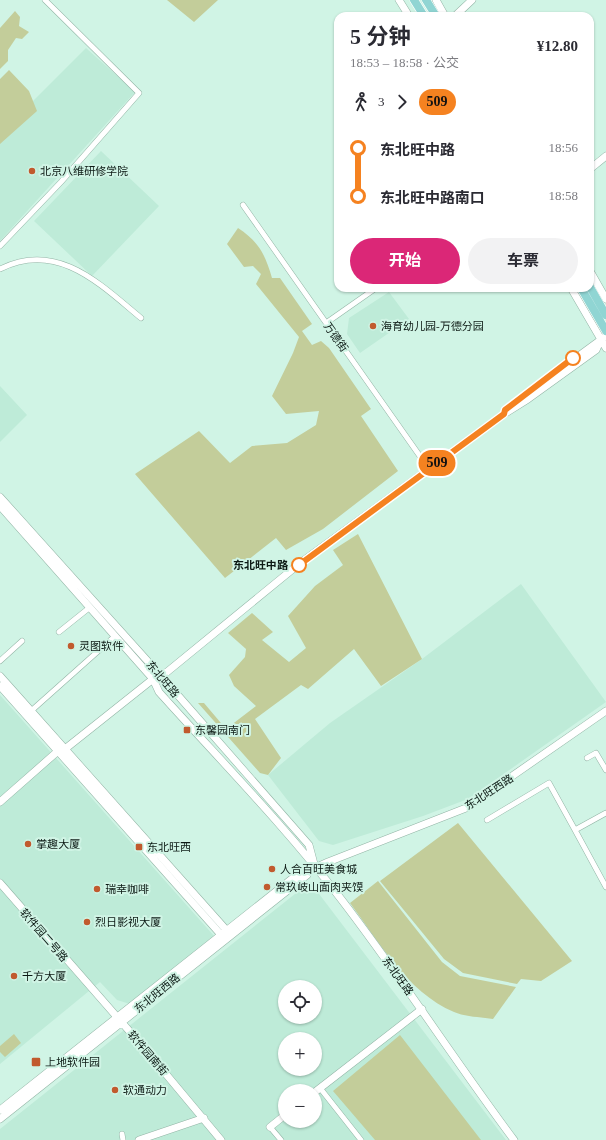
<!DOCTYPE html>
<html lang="zh">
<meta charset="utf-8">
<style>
body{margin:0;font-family:"Times New Roman","Noto Sans SC",serif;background:#f2f2f3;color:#2b2b33;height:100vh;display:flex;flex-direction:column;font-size:15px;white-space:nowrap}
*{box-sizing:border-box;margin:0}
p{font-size:13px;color:#7c7c81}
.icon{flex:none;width:22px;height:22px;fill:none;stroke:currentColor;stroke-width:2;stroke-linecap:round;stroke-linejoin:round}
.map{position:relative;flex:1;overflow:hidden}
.drawer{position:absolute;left:334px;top:12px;width:260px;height:280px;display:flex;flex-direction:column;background:#fff;border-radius:12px;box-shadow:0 1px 3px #0004}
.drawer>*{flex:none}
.badge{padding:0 8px;border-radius:13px;font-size:14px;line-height:26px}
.controls{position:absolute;left:278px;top:980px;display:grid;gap:8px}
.controls a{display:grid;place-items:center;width:44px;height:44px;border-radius:50%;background:#fff;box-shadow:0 1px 3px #0004;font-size:20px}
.map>.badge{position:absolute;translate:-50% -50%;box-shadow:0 0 0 2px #fff}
.legs{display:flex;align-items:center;gap:6px;height:44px;padding:0 16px;font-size:13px}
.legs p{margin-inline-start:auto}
.head{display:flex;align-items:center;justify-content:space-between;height:68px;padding:0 16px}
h1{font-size:22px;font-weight:700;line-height:30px}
.button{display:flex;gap:8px;margin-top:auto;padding:8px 16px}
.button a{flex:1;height:46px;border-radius:24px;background:#db2777;color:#fff;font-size:16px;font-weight:700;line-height:46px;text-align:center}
.button a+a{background:#f2f2f3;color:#2b2b33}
ul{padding:0 16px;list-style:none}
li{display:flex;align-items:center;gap:14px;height:48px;font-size:15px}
li i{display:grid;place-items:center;width:6px;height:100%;margin:0 5px;background:currentColor}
li i::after{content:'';width:10px;height:10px;margin:-5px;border:3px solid;border-radius:50%;background:#fff}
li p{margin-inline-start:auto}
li:first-child i{background:linear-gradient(#0000 50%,currentColor 0)}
li:last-child i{background:linear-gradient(currentColor 50%,#0000 0)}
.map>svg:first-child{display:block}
.built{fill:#beebd8;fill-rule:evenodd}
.green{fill:#c3cd9a}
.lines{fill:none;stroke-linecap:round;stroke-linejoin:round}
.street-casing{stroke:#92b4a5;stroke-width:6}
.secondary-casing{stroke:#92b4a5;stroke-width:8}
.primary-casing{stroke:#fff;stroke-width:9}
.street{stroke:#fff;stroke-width:5}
.secondary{stroke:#fff;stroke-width:7}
.primary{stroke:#90d5d3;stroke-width:8}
.line-1-casing{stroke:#fff;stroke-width:9}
.line-1{stroke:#f58220;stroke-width:6}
.poi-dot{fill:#c15a2e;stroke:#d0f4e5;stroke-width:1.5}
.stop-1-dot{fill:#fff;stroke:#f58220;stroke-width:2}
.labels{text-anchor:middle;stroke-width:4;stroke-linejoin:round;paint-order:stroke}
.poi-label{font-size:11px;fill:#0d1a15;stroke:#d0f4e5;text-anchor:start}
.street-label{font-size:11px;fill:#0d1a15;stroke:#d0f4e5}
.stop-label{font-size:11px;font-weight:bold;fill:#0d1a15;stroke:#d0f4e5;text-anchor:end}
</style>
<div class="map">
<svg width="606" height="1140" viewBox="0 0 606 1140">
<rect width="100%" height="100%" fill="#d0f4e5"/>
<path class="built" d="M86,48L135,92L0,241V134Z
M101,151L159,206L92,276L34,221Z
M389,292L409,319L360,353L347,334L349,318Z
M0,386L27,415L0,442Z
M521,584L606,702L468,799L423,816L333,845L319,841L268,775L330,723L422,659Z
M0,695L215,937L130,1004L117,1000L100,982L0,1064Z
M310,882L506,1140H0V1129ZM285,987H315V1017H285ZM285,1039H315V1069H285ZM285,1091H315V1121H285Z"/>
<path class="green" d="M167,0H218L194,22Z
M15,11L20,17L19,26L29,32L22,39L16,38L8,50V61L0,69V28Z
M9,70L29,91L37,111L0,144V79Z
M238,228C259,242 265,254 272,278H280L312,324L302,331L312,345L321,341L329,348L371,409L361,416L398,471L323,529L286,550L276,538L225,578L135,474L199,431L230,463L252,446L287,443L316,425L319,411L286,414L272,396L293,353L299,337L256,284L261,274L253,266L244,267L227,244Z
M358,534L422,659L381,686L354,649L308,689L301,685L255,719L281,758L268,775L260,773L198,703H204L226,729L256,706L234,686L229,675L245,657L246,649L228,633L252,613L273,632L262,640L289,662L306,648L288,616L315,586L343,565L333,550Z
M458,823L572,961L541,981L521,979L517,984L463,973L444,959L380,881Z
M378,881L442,962L460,976L516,987L493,1019C481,1017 465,1017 454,1012C407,992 379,942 350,903Z
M14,1034L21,1043L5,1057L0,1052V1046Z
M400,1035L481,1140H375L333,1091Z"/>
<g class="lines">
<g class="street-casing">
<path id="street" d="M243,205L429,469
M0,246L61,182L139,93L45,0
M0,269C57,240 100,284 141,318
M326,323L376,288
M59,632L89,608
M0,661L22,641
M31,711L114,637
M587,758L596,753L606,770
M606,813L575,830L606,887
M487,820L549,783L575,830
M320,1088L361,1140
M270,1127L281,1140
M122,1134L123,1140"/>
</g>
<g class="secondary-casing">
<path id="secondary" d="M399,0L409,16
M436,0L445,16
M455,16L472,0
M590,169L606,156
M590,271L606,299
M571,288L606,348
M505,410L606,336
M0,497L161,676L309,845L314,864
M0,506L153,679L159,692C220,760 285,826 341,899C401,977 455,1061 514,1140
M0,676L229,933
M0,686L223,937
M58,751L65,749L153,679L167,672L299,564L504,414L528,399L596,350L601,339
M0,802L58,751
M0,883L145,1049L221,1140
M315,1092L422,1009
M0,1110L293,878L328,862L466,808L606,711
M0,1119L307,875
M270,1127L285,1115
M139,1140L204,1118"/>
</g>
<g class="primary-casing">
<path id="primary" d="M414,0L424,16
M426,0L436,16
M590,287L606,315
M581,288L606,331"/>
</g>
<use href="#street" class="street"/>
<use href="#secondary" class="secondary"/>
<use href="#primary" class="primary"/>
</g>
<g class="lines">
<g class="line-1-casing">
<path id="line-1" d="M299,565L504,414L505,410L573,358"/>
</g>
<use href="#line-1" class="line-1"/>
</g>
<g class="poi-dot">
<circle cx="32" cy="171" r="4"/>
<circle cx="373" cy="326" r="4"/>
<circle cx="71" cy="646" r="4"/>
<rect x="183" y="726" width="8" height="8" rx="2"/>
<circle cx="28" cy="844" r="4"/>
<rect x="135" y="843" width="8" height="8" rx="2"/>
<circle cx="272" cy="869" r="4"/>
<circle cx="267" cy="887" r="4"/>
<circle cx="97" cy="889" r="4"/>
<circle cx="87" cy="922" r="4"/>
<circle cx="14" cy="976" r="4"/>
<rect x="31" y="1057" width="10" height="10" rx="2"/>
<circle cx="115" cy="1090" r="4"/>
</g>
<g class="stop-1-dot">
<circle cx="573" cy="358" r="7"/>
<circle cx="299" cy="565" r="7"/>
</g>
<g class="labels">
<g class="poi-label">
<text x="40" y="175">北京八维研修学院</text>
<text x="381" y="330">海育幼儿园-万德分园</text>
<text x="79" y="650">灵图软件</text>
<text x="195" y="734">东馨园南门</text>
<text x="36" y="848">掌趣大厦</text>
<text x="147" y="851">东北旺西</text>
<text x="280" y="873">人合百旺美食城</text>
<text x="275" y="891">常玖岐山面肉夹馍</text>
<text x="105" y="893">瑞幸咖啡</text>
<text x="95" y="926">烈日影视大厦</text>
<text x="22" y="980">千方大厦</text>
<text x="45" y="1066">上地软件园</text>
<text x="123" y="1094">软通动力</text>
</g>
<g class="street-label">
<text transform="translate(336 337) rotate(55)" y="4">万德街</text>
<text transform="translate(163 679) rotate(50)" y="4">东北旺路</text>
<text transform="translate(489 792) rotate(-33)" y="4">东北旺西路</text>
<text transform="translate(44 935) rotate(49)" y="4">软件园二号路</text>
<text transform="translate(398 976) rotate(54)" y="4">东北旺路</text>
<text transform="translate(157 993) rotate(-39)" y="4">东北旺西路</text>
<text transform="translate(148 1053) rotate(49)" y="4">软件园南街</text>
</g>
<g class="stop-label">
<text x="288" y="569">东北旺中路</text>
</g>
</g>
</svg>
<div class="controls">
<a><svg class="icon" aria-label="locate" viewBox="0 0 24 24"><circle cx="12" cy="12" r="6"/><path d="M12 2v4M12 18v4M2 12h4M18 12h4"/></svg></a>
<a>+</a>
<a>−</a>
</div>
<b class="badge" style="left:437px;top:463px;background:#f58220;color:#111">509</b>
<section class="drawer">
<div class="head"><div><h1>5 分钟</h1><p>18:53 – 18:58 · 公交</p></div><b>¥12.80</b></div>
<div class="legs"><svg class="icon" aria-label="walk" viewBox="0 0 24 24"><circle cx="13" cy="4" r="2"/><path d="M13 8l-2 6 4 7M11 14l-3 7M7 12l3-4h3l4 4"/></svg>3<svg class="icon" aria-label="forward" viewBox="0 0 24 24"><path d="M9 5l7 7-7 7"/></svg><b class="badge" style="background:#f58220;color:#111">509</b></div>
<ul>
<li><i style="color:#f58220"></i><b>东北旺中路</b><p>18:56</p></li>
<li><i style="color:#f58220"></i><b>东北旺中路南口</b><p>18:58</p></li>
</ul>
<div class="button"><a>开始</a><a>车票</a></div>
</section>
</div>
